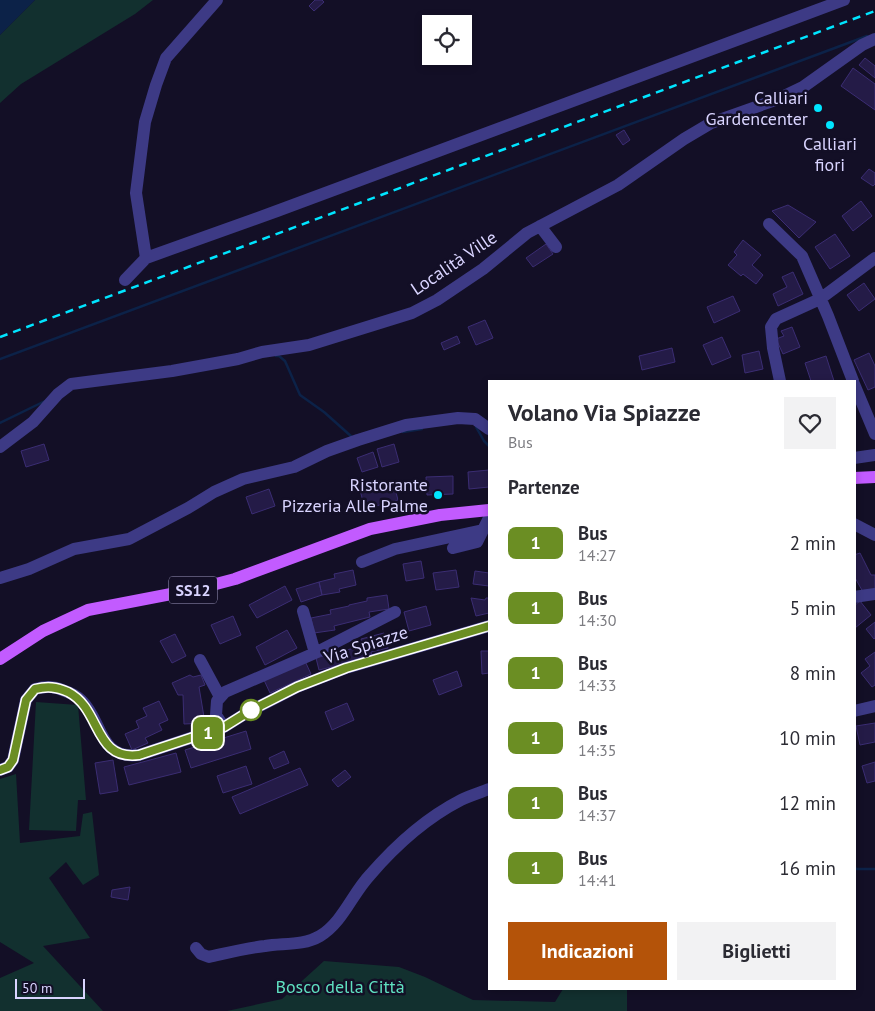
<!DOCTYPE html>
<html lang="it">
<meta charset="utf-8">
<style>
body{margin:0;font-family:"PT Sans",sans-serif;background:#f2f2f3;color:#2b2b33;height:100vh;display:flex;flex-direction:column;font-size:19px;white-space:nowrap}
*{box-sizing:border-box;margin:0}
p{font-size:16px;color:#7c7c81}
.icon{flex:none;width:28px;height:28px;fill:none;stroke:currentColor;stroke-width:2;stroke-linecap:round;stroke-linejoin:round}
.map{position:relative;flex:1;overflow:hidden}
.panel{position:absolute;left:488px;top:380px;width:368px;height:610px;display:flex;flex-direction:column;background:#fff;border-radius:0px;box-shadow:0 2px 8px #0003}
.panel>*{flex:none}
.badge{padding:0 10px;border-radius:8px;font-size:18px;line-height:32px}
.tools{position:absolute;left:422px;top:15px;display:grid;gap:10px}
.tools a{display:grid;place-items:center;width:50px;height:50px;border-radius:0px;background:#fff;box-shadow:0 2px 8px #0003;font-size:25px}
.scale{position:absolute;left:15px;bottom:12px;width:70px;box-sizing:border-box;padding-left:5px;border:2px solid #d9d4ff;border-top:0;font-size:14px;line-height:18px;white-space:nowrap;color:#d9d4ff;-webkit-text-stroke:4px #130f26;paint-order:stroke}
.map>.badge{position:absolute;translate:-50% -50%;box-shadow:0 0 0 2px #fff}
h2{padding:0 20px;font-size:19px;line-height:45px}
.round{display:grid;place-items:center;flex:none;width:52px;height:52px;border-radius:0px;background:#f2f2f3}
.headline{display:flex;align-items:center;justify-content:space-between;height:85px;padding:0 20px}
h1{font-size:24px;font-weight:700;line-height:38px}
.primary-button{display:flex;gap:10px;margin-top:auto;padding:10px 20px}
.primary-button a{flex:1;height:58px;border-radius:0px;background:#b45309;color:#fff;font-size:20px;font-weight:700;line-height:58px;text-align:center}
.primary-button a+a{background:#f2f2f3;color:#2b2b33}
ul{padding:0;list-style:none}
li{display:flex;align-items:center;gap:15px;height:65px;padding:0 20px}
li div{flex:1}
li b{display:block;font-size:19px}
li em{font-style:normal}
li .badge{min-width:55px;font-weight:700;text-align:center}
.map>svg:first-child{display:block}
.green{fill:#12302f}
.water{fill:#0c2248}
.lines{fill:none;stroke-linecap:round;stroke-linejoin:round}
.stream{stroke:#0c2248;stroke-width:2.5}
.building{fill:#241b47;stroke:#3b2d73}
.minor{stroke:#3d3a85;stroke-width:12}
.major{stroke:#c25bff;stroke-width:12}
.rail{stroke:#00e5ff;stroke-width:2.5;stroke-dasharray:8 6;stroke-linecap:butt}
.line-casing{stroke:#fff;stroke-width:11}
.line{stroke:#6b8e23;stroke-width:8}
.poi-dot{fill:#00e5ff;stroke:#130f26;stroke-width:2}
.stop-dot{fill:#fff;stroke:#6b8e23;stroke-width:2.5}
.labels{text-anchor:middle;stroke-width:5;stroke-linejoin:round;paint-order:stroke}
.shield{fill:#130f26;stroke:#9e99be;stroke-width:1}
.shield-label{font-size:16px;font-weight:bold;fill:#d9d4ff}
.poi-label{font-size:18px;fill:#d9d4ff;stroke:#130f26;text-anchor:end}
.street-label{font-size:18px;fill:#d9d4ff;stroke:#130f26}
.park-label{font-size:18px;fill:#5fe0c0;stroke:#130f26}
</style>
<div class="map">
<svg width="875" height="1011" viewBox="0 0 875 1011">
<rect width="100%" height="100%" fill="#130f26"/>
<path class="green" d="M35,0H153L135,14L21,84L0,103V35Z
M36,702L78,705L86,800H78L76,831L29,830Z
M16,774L20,843L80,836L83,814L92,812L99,875L83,885L66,862L49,878L90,938L43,946L103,1011H0V978L34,963L0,942V779Z
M324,961L399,967L425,977L473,1000L555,1002L563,989H627V1011H227L282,999Z"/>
<path class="water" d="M0,0H35L0,35Z"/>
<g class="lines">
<path class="stream" d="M276,356H279L285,361L300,395L324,412L352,437
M0,359L867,36
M0,423L45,401
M476,427L484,441L489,446
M403,432L422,429
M854,868L857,869H875"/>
</g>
<path class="building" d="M315,0H322L324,2L314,11L309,6Z
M865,58L875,66V78L859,65Z
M853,68L875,84V110L841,86Z
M624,130L630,140L623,145L616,135Z
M869,169L875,173V184L873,186L861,178Z
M861,201L872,216L853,231L842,216Z
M788,205L816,222L799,238L772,211Z
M835,234L850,256L830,269L815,247Z
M743,240L761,255L752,265L763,275L756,284L743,274L741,276L728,265L737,255L734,252Z
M546,244L553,254L533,267L526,258Z
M793,272L803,294L778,306L773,294L787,287L782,277Z
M864,283L875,299L859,311L847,295Z
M733,296L740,311L714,323L707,307Z
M485,320L493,338L476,345L468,327Z
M792,327L800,347L783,354L776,339L784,336L781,331Z
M457,336L460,343L444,350L441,343Z
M722,337L731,357L712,365L703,345Z
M672,348L675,362L642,370L639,356Z
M759,351L763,369L745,373L742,355Z
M869,353L875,366V387L868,390L854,360Z
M826,356L834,381H811L805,363Z
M44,444L49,460L26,467L21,451Z
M394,444L399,462L382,467L377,449Z
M373,452L378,467L362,472L357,458Z
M489,470V487L469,489L468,472Z
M453,476V494L427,495L426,477Z
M393,481L398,500L365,509L360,490Z
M269,489L275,506L252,514L246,497Z
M860,553L871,575H875V590L863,592L854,576V555Z
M421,561L424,578L406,581L403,564Z
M353,570L356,585L339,589L340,592L322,595L319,582L335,578L334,574Z
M456,570L459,587L436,590L433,573Z
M475,571L489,573V586L473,584Z
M319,582L322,595L301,602L296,589Z
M285,586L292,600L257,618L249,605Z
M387,595L389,609L369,612L370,617L334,626L335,630L314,633L311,618L331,614L330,610L349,606V605L367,601V598Z
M471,598L485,600L486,598H489V613L476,616Z
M860,601L871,615L855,628L854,626V606Z
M426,606L431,625L409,631L404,612Z
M233,616L241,635L220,644L211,625Z
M875,622V638L874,639L866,629Z
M287,630L297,648L265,665L256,647Z
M384,633L388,648L371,652L372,657L319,670L316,658L362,646L361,639Z
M175,634L186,656L172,663L160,641Z
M481,651H489V673L482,674Z
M875,652V685L872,687L861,673L870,666L865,659Z
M305,661L311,674L270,693L264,680Z
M457,671L462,686L439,695L433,680Z
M190,675L193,677L201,675L205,685L199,687L205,723L184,724L183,695H178L172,683Z
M159,701L168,720L159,724L162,730L145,738L148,743L132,750L125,734L139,728L136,721L147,716L143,708Z
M347,703L354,720L332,730L325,712Z
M875,723V742L860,745L856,726Z
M246,731L251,749L191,768L185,750Z
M284,751L289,763L274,769L269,758Z
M176,753L181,772L129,785L124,767Z
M113,760L118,791L100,794L95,763Z
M875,762V781L867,783L862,766Z
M246,766L252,784L223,793L217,776Z
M300,768L308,785L240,814L232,797Z
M345,770L351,777L338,787L332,780Z
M130,887L128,900L111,897L112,890Z"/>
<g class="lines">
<path class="minor" d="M769,224L802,256L828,316L853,381
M540,226L556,247
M146,258L136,193L145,122L156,85L166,58L217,0
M125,280L146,258L277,211L844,0
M780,381L773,348L771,327L776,319L820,299L875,258
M854,384L875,434
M0,447L33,422L58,394L71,384L172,371L238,359L262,352L309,345L412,313L437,300L483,269L527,233L618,185L684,139L711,123L778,99L803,87L862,45L875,39
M854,458L875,455
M854,524L875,535
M453,548L477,542L483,530
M362,562L395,549L483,530L489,518
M0,578L29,569L74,549L129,539L188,508L214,492L243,479L294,467L327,451L358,440L406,425L458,418L475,419L489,429
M854,597L875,594
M303,611L315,653
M200,660L220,697
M854,711L875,706
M224,727L216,715L217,701L225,692L315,653L395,612
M0,770L8,767L13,760L26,700L35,689C46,686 54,686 65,691C71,693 77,696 82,701C103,721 98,760 139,755L224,727L248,712L297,687L346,668L489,626
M196,948L201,954L209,957C227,953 246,948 265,946C283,943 303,946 320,936C343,922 352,894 370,875C395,846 426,818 461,800C469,796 479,793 489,789"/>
<path class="major" d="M854,478L875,477
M0,659L43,631L88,610L197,589L235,579L370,529L440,515L489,510"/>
<path class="rail" d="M0,337L875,11"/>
</g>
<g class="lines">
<g class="line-casing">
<path id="line" d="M0,770L8,767L13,760L26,700L35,689C48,686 56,687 68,692C102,709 93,761 139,755L224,727L248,712L297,687L346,668L489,626"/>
</g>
<use href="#line" class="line"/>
</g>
<g class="poi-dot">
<circle cx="818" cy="108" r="5"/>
<circle cx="830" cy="125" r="5"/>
<circle cx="438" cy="495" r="5"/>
</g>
<circle class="stop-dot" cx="251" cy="710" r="10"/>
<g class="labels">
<rect class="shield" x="169" y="576.5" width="48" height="27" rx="4"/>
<g class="shield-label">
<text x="193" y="596">SS12</text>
</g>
<g class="poi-label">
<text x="808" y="104">Calliari<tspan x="808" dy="21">Gardencenter</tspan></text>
<text x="830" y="150" text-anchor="middle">Calliari<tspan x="830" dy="21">fiori</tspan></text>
<text x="428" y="491">Ristorante<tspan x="428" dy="21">Pizzeria Alle Palme</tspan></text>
</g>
<g class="street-label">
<text transform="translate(454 263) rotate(-34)" y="6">Località Ville</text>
<text transform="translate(366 645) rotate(-18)" y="6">Via Spiazze</text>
</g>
<g class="park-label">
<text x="340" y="993">Bosco della Città</text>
</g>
</g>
</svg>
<div class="tools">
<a><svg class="icon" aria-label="locate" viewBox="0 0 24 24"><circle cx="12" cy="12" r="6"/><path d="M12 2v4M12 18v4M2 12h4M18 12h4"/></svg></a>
</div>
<div class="scale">50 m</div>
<b class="badge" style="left:208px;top:733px;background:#6b8e23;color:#fff">1</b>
<section class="panel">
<div class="headline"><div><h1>Volano Via Spiazze</h1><p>Bus</p></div><a class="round"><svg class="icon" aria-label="heart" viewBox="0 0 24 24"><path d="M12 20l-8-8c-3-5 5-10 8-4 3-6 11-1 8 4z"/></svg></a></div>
<h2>Partenze</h2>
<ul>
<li><span class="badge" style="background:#6b8e23;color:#fff">1</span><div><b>Bus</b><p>14:27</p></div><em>2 min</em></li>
<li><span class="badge" style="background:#6b8e23;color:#fff">1</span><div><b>Bus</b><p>14:30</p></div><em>5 min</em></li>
<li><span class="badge" style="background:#6b8e23;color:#fff">1</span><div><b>Bus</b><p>14:33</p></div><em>8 min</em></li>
<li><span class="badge" style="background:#6b8e23;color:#fff">1</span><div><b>Bus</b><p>14:35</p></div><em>10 min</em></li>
<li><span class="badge" style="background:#6b8e23;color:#fff">1</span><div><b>Bus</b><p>14:37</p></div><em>12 min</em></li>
<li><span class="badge" style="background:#6b8e23;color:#fff">1</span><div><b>Bus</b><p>14:41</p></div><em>16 min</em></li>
</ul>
<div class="primary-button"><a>Indicazioni</a><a>Biglietti</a></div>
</section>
</div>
